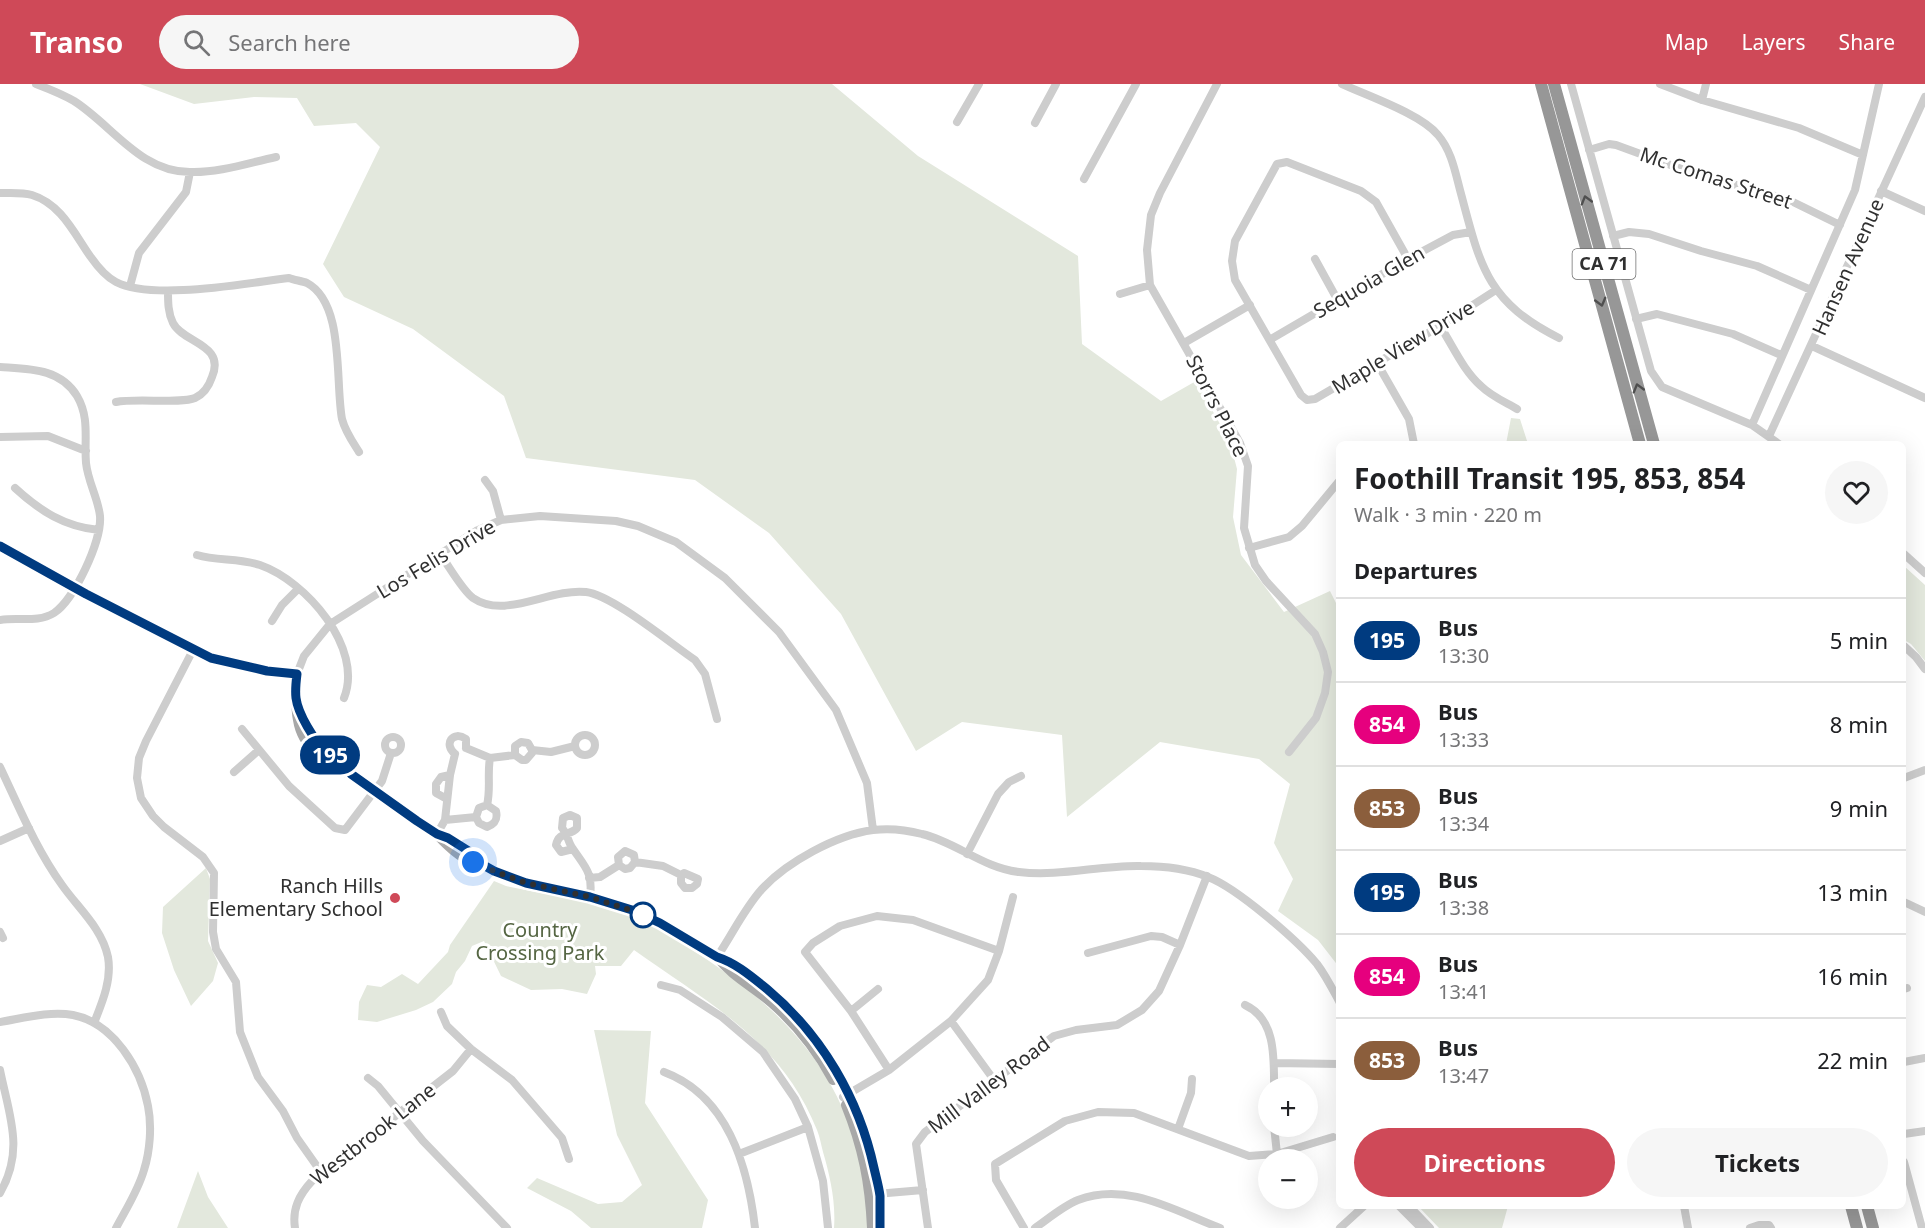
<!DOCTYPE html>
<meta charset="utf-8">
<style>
body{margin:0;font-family:"Noto Sans",sans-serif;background:#f6f6f6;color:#202124;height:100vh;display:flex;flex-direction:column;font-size:22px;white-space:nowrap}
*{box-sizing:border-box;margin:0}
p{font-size:20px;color:#757577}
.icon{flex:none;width:33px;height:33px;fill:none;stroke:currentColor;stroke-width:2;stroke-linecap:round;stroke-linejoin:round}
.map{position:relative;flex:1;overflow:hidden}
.drawer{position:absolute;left:1336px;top:357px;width:570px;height:768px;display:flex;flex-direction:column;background:#fff;border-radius:9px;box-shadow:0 6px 24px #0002}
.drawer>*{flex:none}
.badge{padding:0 12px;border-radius:20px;font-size:21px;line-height:39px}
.controls{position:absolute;left:1258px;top:993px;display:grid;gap:12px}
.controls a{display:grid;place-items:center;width:60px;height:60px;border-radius:50%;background:#fff;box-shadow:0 6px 24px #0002;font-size:30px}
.you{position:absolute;width:30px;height:30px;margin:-15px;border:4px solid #fff;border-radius:50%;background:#1a73e8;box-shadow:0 0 0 9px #1a73e833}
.map>.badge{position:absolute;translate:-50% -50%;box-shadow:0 0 0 3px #fff}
h2{padding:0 18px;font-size:22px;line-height:54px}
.round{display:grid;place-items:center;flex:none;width:63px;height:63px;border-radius:32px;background:#f6f6f6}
.headline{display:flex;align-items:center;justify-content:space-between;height:102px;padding:0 18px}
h1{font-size:28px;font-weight:700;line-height:45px}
.primary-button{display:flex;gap:12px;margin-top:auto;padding:12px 18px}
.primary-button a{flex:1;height:69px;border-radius:36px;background:#cf4958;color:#fff;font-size:24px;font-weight:700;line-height:69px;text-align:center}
.primary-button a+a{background:#f6f6f6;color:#202124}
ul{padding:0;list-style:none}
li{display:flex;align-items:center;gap:18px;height:84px;padding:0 18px;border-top:2px solid #e0e0e0}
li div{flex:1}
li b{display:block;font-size:22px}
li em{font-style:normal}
li .badge{min-width:66px;font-weight:700;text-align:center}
header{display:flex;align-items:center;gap:36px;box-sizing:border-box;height:84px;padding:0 30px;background:#cf4958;color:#fff}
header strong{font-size:28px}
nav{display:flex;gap:33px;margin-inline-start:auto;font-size:21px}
.search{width:420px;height:54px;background:#f6f6f6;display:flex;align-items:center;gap:15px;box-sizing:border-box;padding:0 21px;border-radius:33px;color:#757577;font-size:22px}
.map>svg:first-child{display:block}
.green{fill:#e3e8dd}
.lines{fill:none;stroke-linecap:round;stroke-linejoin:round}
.minor{stroke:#cdcdcd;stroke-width:8}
.major{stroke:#a8a8a8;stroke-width:10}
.highway{stroke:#979797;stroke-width:12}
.oneway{stroke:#4f4f4f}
.line-casing{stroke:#fff;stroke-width:14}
.line{stroke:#003b80;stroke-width:9}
.walk{stroke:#303030;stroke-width:6;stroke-dasharray:0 10.8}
.poi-dot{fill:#cf4958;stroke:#fff;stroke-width:2}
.stop-dot{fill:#fff;stroke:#003b80;stroke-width:3}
.labels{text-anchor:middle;stroke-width:6;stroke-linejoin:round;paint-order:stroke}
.shield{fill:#fff;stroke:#6e6e6e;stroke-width:1.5}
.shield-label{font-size:18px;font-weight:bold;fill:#303030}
.street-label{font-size:20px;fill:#303030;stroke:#fff}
.poi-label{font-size:20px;fill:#303030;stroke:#fff;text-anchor:end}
.park-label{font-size:20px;fill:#556643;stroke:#fff}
</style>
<header>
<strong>Transo</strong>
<div class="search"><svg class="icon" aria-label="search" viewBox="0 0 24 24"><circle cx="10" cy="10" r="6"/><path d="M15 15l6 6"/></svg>Search here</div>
<nav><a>Map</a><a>Layers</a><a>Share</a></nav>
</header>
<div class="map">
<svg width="1925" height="1144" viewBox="0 0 1925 1144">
<rect width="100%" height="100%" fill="#fff"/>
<path class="green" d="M140,0H832L918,72L1078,172L1082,260L1161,317L1196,297L1230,358L1237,385L1233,433L1241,471L1284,528L1330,507L1339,525V883L1318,856L1278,827L1293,795L1274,759L1290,700L1259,675L1160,658L1067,733L1062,651L962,638L916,667L841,530L769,449L695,396L526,374L504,312L413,245L344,213L323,180L380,63L356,39L314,42L297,14L254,13L194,20Z
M1511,334L1520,335L1528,360H1506Z
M1904,482L1925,501V577L1911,560L1904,556Z
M206,784L210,795L208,857L218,879L213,897L191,922L174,886L162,849L163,823Z
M494,797L506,802C543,810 581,815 617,826C647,835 674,854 700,871C804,939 864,1017 868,1144H834C836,1118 830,1092 823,1068C821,1061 820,1053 817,1046C781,956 708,919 634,866L621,882H595L596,890L587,910L562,905L531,906L501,892L484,857L472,862L465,877L456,888L452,900L433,918L416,926L377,938L358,936L359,918L367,901L381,903L402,890L418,900L448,868L450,861Z
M594,946L651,947L645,1019L708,1116L702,1144H591L571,1127L527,1104L537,1094L598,1120L622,1118L642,1101L617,1051Z
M198,1087L208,1113L228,1144H177Z
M1418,1122H1508L1502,1144H1439Z"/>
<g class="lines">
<path class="minor" d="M36,0C49,5 62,10 74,17C112,41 140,88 190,88C219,89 248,79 276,73
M1217,0L1160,109L1151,131L1147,166L1150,201L1240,359L1248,382L1244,444L1255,481L1266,497L1315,550L1323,568L1328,588L1325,609L1316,634L1289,668
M1342,0C1368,12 1421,30 1438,51C1451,66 1455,87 1460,106C1480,180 1485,217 1559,254
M1571,0L1651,287L1662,303L1752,341L1779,360
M1660,0L1702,16L1799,44L1863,71
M1702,16L1706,0
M957,38L979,0
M1035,39L1056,0
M1589,66L1609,60L1616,61L1687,87L1789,116L1840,141
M1084,95L1136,0
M1881,107L1925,127
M0,109C10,109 22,108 32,111C61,120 74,149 90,172C97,182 106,193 116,198C153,217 246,199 289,194C294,196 302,197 307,199C345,219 335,298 342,335C345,347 352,357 359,368
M1613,152L1629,148L1649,150L1701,167L1757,182L1811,206
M1315,175L1337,215
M1408,175L1376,118L1361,107L1287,78L1277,80L1235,157L1232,177L1235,196L1301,311L1307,316L1315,315L1440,242L1496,206
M130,202L139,169L186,108L190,88
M1120,210L1150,201
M1636,235L1657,230L1733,250L1781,271
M1440,242C1453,262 1463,286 1481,302C1491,312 1505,318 1517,325
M1271,255L1408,175L1453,151L1471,148
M1184,259L1250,221
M1812,262L1925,314
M1377,279L1409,335L1414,360
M0,283C29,285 60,284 77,312C90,334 84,356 86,379C88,398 98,414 100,432C102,457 74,516 54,529C38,539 18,533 0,536
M116,318C136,314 181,320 195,314C204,310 209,302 212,293C226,260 183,259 173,239C168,229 168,218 168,207
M1752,341L1855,106L1879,0
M1769,352L1925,13
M0,353L48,352L86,367
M485,396L493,407L501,436
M15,404C40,427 65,443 99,446
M1249,464L1289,453L1302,442L1340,396
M440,470C449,482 462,506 473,514C505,536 549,504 586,508C612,511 670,559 695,576L705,590L717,635
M1904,470L1925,489
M197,471C217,477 239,474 260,481C306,497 364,564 344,614
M272,537L282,521L298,505
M1904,562L1916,573L1925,585
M193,566L146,657L139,674L137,694L141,714L153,732L164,743L203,773L214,789L213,848L216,865L236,898L240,948L258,993L283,1027L297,1054L321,1088
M297,590L304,572L330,540L476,447L501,436L540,432L616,437L638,442L676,458L725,494L779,548L836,626L867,699L873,746
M242,645L289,702L335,744L345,746L382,697L391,669
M575 661a10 10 0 1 1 20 0a10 10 0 1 1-20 0Z
M385 661a8 8 0 1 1 16 0a8 8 0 1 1-16 0Z
M466,664L490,674L515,671
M455,670C443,660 453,646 466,655V664
M515,671V662L521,658L528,659L532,666L551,668L575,662
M515,671L522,676H526L532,669V666
M0,683C19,723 36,765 62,801C78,824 102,844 108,873C112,896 102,919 94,939
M234,688L259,666
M1904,694L1925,686
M447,715L436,709V700L441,693L450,691
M487,721C491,705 487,690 490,674
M476,733L479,739L487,743C495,740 498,736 496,727L487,721
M476,733L479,724L487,721
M445,736L476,733
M437,750L445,736L450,691L455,670
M0,757L29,744
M573,765L561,768L556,761C559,747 570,752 577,744V734L570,731L563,734L562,744C568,750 568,759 573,765C586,784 593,789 590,813
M967,770L998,710L1009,698L1021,692
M619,781L625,785L630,784L635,778L663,782L681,791L684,789L698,795L697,800L692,804H685L681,799V791
M619,781L618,773L625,767L634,771L635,778
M589,794L600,793L619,781
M1904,818L1925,828
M0,848L3,854
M1088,869L1151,852L1162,853L1180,861
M717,873C732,851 744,825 762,805C787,778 836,751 873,746C889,744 907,746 922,750C956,758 983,784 1019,788C1060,793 1100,781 1141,782C1164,782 1186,784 1208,793C1237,804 1297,856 1317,880C1326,892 1333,906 1340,919
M661,901L680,906L722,933L763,968L795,1015L808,1043L823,1097L828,1144
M1904,905L1907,904
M1245,921C1276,935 1274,974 1274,1004
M851,927L878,905
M441,928L447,942L471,965L512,996L562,1054L569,1075
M951,937L994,996
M0,938C24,934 49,927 73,931C114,939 141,985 148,1022C152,1042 150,1067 144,1086C138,1107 126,1125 116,1144
M1904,978L1925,974
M1274,979L1340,980
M0,986C9,1031 25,1066 0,1109
M889,986L851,927L805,868L813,859L840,842L877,832L913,836L999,867
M664,988C728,1012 748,1082 755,1144
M368,994L378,1002L423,1057L507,1144
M843,1013L889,986L951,937L988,896L999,867L1013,813
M1274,1042L1277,1070
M1178,1045L1191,1009L1192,995
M1904,1050L1925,1047
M739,1070L808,1043
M1904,1078L1922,1144
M876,1110L923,1106
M1399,1122L1421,1144
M1409,1122L1430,1144
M1684,1122L1688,1144
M295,1144C292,1125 299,1111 312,1097L453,987L471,965
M928,1144L916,1060L925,1048L1054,952L1076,946L1117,941L1142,926L1159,907L1180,861L1207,792
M1024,1144L996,1096L995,1080L1065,1037L1098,1028L1134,1029L1249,1072L1277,1070L1333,1053
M1035,1144C1048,1135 1063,1122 1078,1116C1127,1097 1175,1127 1220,1144
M1340,1144L1364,1122
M1750,1144L1759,1141H1769L1771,1144"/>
<path class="major" d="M0,462L74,503L211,575L267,587L297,590C296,605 295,621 298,636C302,662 327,684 351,690
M304,634C316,666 334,667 351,690L416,737L442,752
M437,750C444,759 462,775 473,778C476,779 479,778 481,779C496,787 511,795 527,800C558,808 590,811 621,822C655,834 686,854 717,873C736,878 751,892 766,905C828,956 866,1029 879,1108C881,1119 880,1132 880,1144
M717,873C732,892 754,903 772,919C796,940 818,968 833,996
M846,1021C863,1063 870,1099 872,1144"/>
<path class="highway" d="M1541,0L1640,360
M1554,0L1654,360
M1851,1122L1857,1144
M1867,1122L1873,1144"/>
</g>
<defs><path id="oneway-chevron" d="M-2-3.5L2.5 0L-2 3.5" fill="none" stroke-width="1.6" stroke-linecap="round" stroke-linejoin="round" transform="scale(1.5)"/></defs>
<g class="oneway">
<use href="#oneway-chevron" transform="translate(1586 116) rotate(-106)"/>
<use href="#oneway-chevron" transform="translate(1601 218) rotate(75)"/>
<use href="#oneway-chevron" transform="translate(1638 304) rotate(-106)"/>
</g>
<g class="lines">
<g class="line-casing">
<path id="line" d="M0,462L86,510L211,574L267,587L297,590C296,598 295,606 296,614C298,630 314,656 326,668C335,675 344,681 351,690L417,737L437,750L448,754L475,771L478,778L494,787L526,799L590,813L632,826L660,839L717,873C736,879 752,893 767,905C822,951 859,1015 874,1084C876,1093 879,1103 880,1112C880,1122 880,1133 880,1144"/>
</g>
<use href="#line" class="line"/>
<path class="walk" d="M473,778H478L494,787L526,799L590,813L645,831H643"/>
</g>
<circle class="poi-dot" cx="395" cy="814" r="6"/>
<circle class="stop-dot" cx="643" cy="831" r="12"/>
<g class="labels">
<rect class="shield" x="1572.5" y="165" width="63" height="30" rx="4.5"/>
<g class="shield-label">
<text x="1604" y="186">CA 71</text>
</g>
<g class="street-label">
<text transform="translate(1716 94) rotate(18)" y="7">Mc Comas Street</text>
<text transform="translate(1848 183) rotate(-66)" y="7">Hansen Avenue</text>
<text transform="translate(1369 198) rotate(-30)" y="7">Sequoia Glen</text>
<text transform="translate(1403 263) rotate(-31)" y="7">Maple View Drive</text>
<text transform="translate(1217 322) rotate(63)" y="7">Storrs Place</text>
<text transform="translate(436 475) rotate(-31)" y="7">Los Felis Drive</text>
<text transform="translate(989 1001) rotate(-37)" y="7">Mill Valley Road</text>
<text transform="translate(373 1050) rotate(-38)" y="7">Westbrook Lane</text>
</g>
<g class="poi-label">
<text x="383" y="809">Ranch Hills<tspan x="383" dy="23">Elementary School</tspan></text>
</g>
<g class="park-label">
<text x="540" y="853">Country<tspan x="540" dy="23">Crossing Park</tspan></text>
</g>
</g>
</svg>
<div class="controls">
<a>+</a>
<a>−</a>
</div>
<div class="you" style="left:473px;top:778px"></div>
<b class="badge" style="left:330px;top:671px;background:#003b80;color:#fff">195</b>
<section class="drawer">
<div class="headline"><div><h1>Foothill Transit 195, 853, 854</h1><p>Walk · 3 min · 220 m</p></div><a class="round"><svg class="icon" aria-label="heart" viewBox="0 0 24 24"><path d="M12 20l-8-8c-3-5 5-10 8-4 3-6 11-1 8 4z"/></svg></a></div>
<h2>Departures</h2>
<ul>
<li><span class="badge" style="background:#003b80;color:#fff">195</span><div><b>Bus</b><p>13:30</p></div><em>5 min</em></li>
<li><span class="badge" style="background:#e6007e;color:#fff">854</span><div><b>Bus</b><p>13:33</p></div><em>8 min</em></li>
<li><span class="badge" style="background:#8b5e3c;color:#fff">853</span><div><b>Bus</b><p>13:34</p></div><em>9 min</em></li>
<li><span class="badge" style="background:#003b80;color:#fff">195</span><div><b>Bus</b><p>13:38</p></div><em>13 min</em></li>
<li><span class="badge" style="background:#e6007e;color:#fff">854</span><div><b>Bus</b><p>13:41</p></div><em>16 min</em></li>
<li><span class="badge" style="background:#8b5e3c;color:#fff">853</span><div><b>Bus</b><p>13:47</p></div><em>22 min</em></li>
</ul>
<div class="primary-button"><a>Directions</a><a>Tickets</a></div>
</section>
</div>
